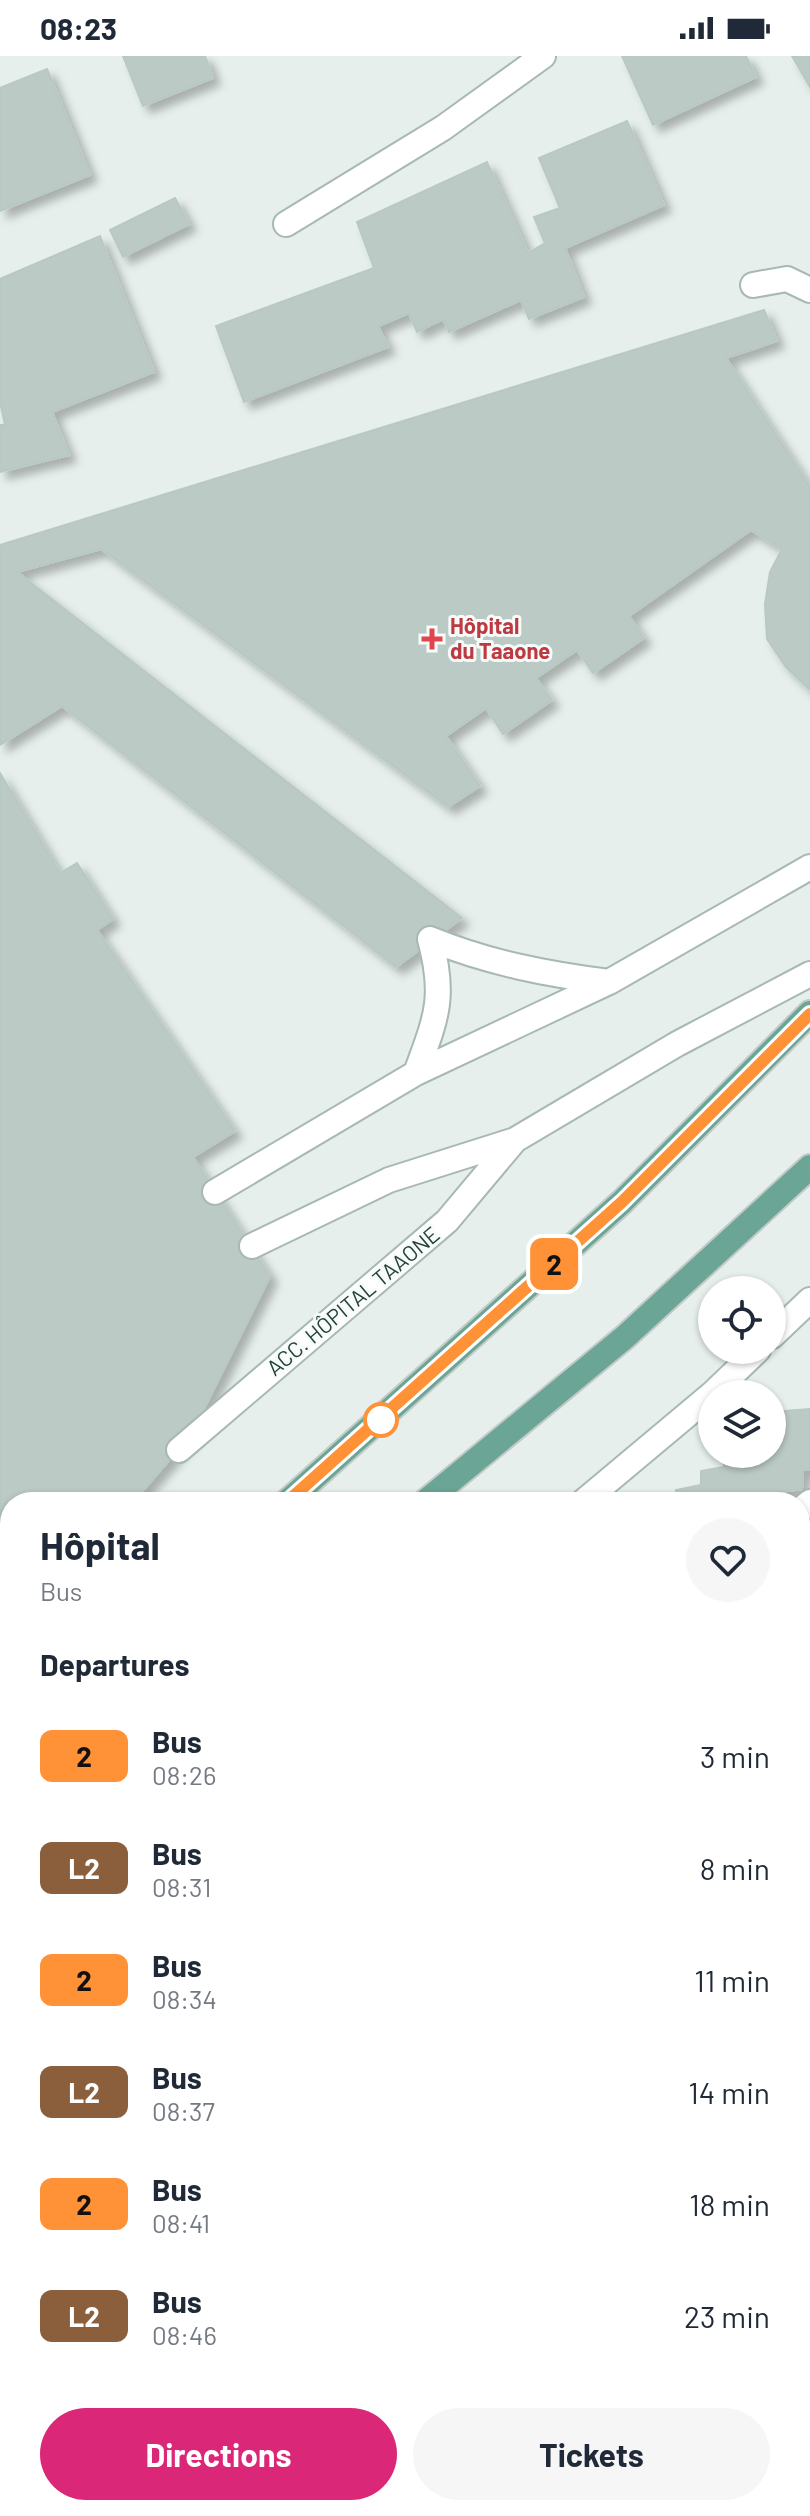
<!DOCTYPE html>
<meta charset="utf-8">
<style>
body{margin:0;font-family:Barlow,sans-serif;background:#f6f6f7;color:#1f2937;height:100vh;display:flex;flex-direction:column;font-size:30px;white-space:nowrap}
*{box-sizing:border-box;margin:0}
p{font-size:26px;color:#747a83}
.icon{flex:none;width:44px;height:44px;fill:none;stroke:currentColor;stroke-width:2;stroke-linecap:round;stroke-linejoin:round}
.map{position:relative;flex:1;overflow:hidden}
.details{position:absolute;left:0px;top:1436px;width:810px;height:1024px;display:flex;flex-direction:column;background:#fff;border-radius:32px 32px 0 0;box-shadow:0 2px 6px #0004}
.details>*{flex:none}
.badge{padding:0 16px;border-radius:12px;font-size:28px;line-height:52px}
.tools{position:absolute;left:698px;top:1220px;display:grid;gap:16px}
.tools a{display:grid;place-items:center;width:88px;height:88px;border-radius:50%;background:#fff;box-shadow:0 2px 6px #0004;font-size:40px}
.map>.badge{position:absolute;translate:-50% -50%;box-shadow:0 0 0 4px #fff}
h2{padding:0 40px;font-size:30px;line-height:72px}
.round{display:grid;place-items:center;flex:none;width:84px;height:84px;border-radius:42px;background:#f6f6f7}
.overview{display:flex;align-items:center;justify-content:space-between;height:136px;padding:0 40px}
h1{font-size:38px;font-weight:700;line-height:60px}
.primary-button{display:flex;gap:16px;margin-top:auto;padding:16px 40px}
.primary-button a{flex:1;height:92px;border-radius:48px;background:#db2777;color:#fff;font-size:32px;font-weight:700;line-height:92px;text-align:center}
.primary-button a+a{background:#f6f6f7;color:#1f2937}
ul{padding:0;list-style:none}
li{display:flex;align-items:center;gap:24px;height:112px;padding:0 40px}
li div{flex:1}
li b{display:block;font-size:30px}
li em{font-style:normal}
li .badge{min-width:88px;font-weight:700;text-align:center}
.status{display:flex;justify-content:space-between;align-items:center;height:56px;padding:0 40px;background:#fff;direction:ltr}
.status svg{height:22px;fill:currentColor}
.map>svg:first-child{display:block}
.building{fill:#bbcac4;stroke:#b8c9c2;stroke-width:2;filter:url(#shadow)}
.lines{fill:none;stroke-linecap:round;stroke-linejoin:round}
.service-casing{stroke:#a8b8b2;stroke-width:28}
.minor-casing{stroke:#a8b8b2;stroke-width:28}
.primary-casing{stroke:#c2cac8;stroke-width:28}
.path{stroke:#86b3a5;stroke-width:5;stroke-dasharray:4 6;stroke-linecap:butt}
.service{stroke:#fff;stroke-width:24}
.minor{stroke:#fff;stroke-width:24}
.primary{stroke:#6aa596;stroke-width:24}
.line-casing{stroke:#fff;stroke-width:18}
.line{stroke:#ff9236;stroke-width:12}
.health-dot{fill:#e0444e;stroke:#f7fbf9;stroke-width:3}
.stop-dot{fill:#fff;stroke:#ff9236;stroke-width:4}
.labels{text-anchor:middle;stroke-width:6;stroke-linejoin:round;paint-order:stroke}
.health-label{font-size:22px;font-weight:bold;fill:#be3a42;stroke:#f7fbf9;text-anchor:start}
.street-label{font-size:22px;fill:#24423a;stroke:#f7fbf9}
</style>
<div class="status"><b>08:23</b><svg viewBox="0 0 49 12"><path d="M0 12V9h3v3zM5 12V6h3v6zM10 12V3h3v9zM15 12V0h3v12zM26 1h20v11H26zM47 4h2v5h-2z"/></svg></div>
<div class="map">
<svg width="810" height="2460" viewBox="0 0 810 2460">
<defs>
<filter id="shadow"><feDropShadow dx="7" dy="7" stdDeviation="4" flood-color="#0004"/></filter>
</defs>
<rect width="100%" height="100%" fill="#e6efeb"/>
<path class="building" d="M123,0H205L213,22L143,50Z
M622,0H746L756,21L653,69Z
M792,0H810V31Z
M47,13L90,119L0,155V32Z
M627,65L664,149L565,192L584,241L529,263L521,244L449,276L443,263L417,276L409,257L378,270L388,291L244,346L216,270L374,212L357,166L487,106L528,197L545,187L534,161L560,152L539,102Z
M175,142L189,168L123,201L110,174Z
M100,180L154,316L52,356L69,399L0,416V369H5L0,346V223Z
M764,254L777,285L726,302L810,431V634L786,611L767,583L765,548L770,516L782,493L751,474L629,560L644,582L593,617L577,594L536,622L552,644L503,678L486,652L446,680L480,730L448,751L101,493L17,516L462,862L396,911L62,650L0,689V489Z
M0,717L60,817L77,807L113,863L97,874L235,1075L193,1101L270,1220L191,1379L133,1446H10V1533L0,1538Z
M810,1353V1414H803L802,1433L780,1436L781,1446H675L676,1434L701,1429V1415L724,1411L723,1398H772V1356Z
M800,1472L810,1475V1562L800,1558Z
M10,1901V1989L0,1997V1909Z
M10,2158V2277L4,2282L0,2276V2165Z
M810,2304V2460H772L765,2450H800V2332L806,2327L800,2311Z
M268,2450H378L367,2460H255Z"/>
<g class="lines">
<g class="service-casing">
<path id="service" d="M753,229L787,223L810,234
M430,883C489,907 546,918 609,926
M416,1017C436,962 446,942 430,883
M215,1136L416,1017L609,926L810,811
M252,1190L389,1124L515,1084L677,988L810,918
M772,1280L810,1244
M712,1338L758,1294
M179,1394L447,1165L515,1084
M583,1446L712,1338
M800,1454L810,1446
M800,1726L810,1722
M0,2356L10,2347
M632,2450L642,2460"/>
</g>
<g class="minor-casing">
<path id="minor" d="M286,168L443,72L543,0
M0,2362L10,2372
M90,2450L101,2460"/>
</g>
<g class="primary-casing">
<path id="primary" d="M287,1446L622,1146L810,957
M425,1446L625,1281L810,1111
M0,1682L10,1674
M0,1794L10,1786"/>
</g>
<path class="path" d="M800,2127L810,2128
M800,2261L810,2229
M725,2460L730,2450"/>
<use href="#service" class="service"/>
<use href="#minor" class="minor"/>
<use href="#primary" class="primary"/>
</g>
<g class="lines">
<g class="line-casing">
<path id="line" d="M287,1446L622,1146L810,958"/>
</g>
<use href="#line" class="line"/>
</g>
<path class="health-dot" d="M428 571h8v8h8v8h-8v8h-8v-8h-8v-8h8z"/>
<circle class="stop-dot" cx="381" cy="1364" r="16"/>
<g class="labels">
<g class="health-label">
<text x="450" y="578">Hôpital<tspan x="450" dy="25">du Taaone</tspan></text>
</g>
<g class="street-label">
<text transform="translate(353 1245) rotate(-40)" y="8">ACC. HÔPITAL TAAONE</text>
</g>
</g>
</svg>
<div class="tools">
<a><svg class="icon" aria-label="locate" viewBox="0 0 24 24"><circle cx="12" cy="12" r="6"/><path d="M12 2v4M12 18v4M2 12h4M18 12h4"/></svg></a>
<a><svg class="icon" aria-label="layers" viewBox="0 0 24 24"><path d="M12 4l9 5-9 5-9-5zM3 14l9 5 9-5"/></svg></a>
</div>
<b class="badge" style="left:554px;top:1208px;background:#ff9236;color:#111">2</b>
<section class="details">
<div class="overview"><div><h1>Hôpital</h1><p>Bus</p></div><a class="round"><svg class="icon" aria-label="heart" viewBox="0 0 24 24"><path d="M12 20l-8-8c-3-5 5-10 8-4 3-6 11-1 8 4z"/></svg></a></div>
<h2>Departures</h2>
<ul>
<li><span class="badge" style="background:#ff9236;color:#111">2</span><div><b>Bus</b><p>08:26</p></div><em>3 min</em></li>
<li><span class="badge" style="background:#8b5e3c;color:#fff">L2</span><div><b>Bus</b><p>08:31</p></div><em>8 min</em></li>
<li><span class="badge" style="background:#ff9236;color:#111">2</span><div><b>Bus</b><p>08:34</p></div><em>11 min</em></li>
<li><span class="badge" style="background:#8b5e3c;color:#fff">L2</span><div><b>Bus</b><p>08:37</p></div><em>14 min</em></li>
<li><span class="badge" style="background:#ff9236;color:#111">2</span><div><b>Bus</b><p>08:41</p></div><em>18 min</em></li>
<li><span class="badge" style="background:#8b5e3c;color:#fff">L2</span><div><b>Bus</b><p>08:46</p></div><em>23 min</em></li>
</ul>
<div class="primary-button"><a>Directions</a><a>Tickets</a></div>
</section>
</div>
